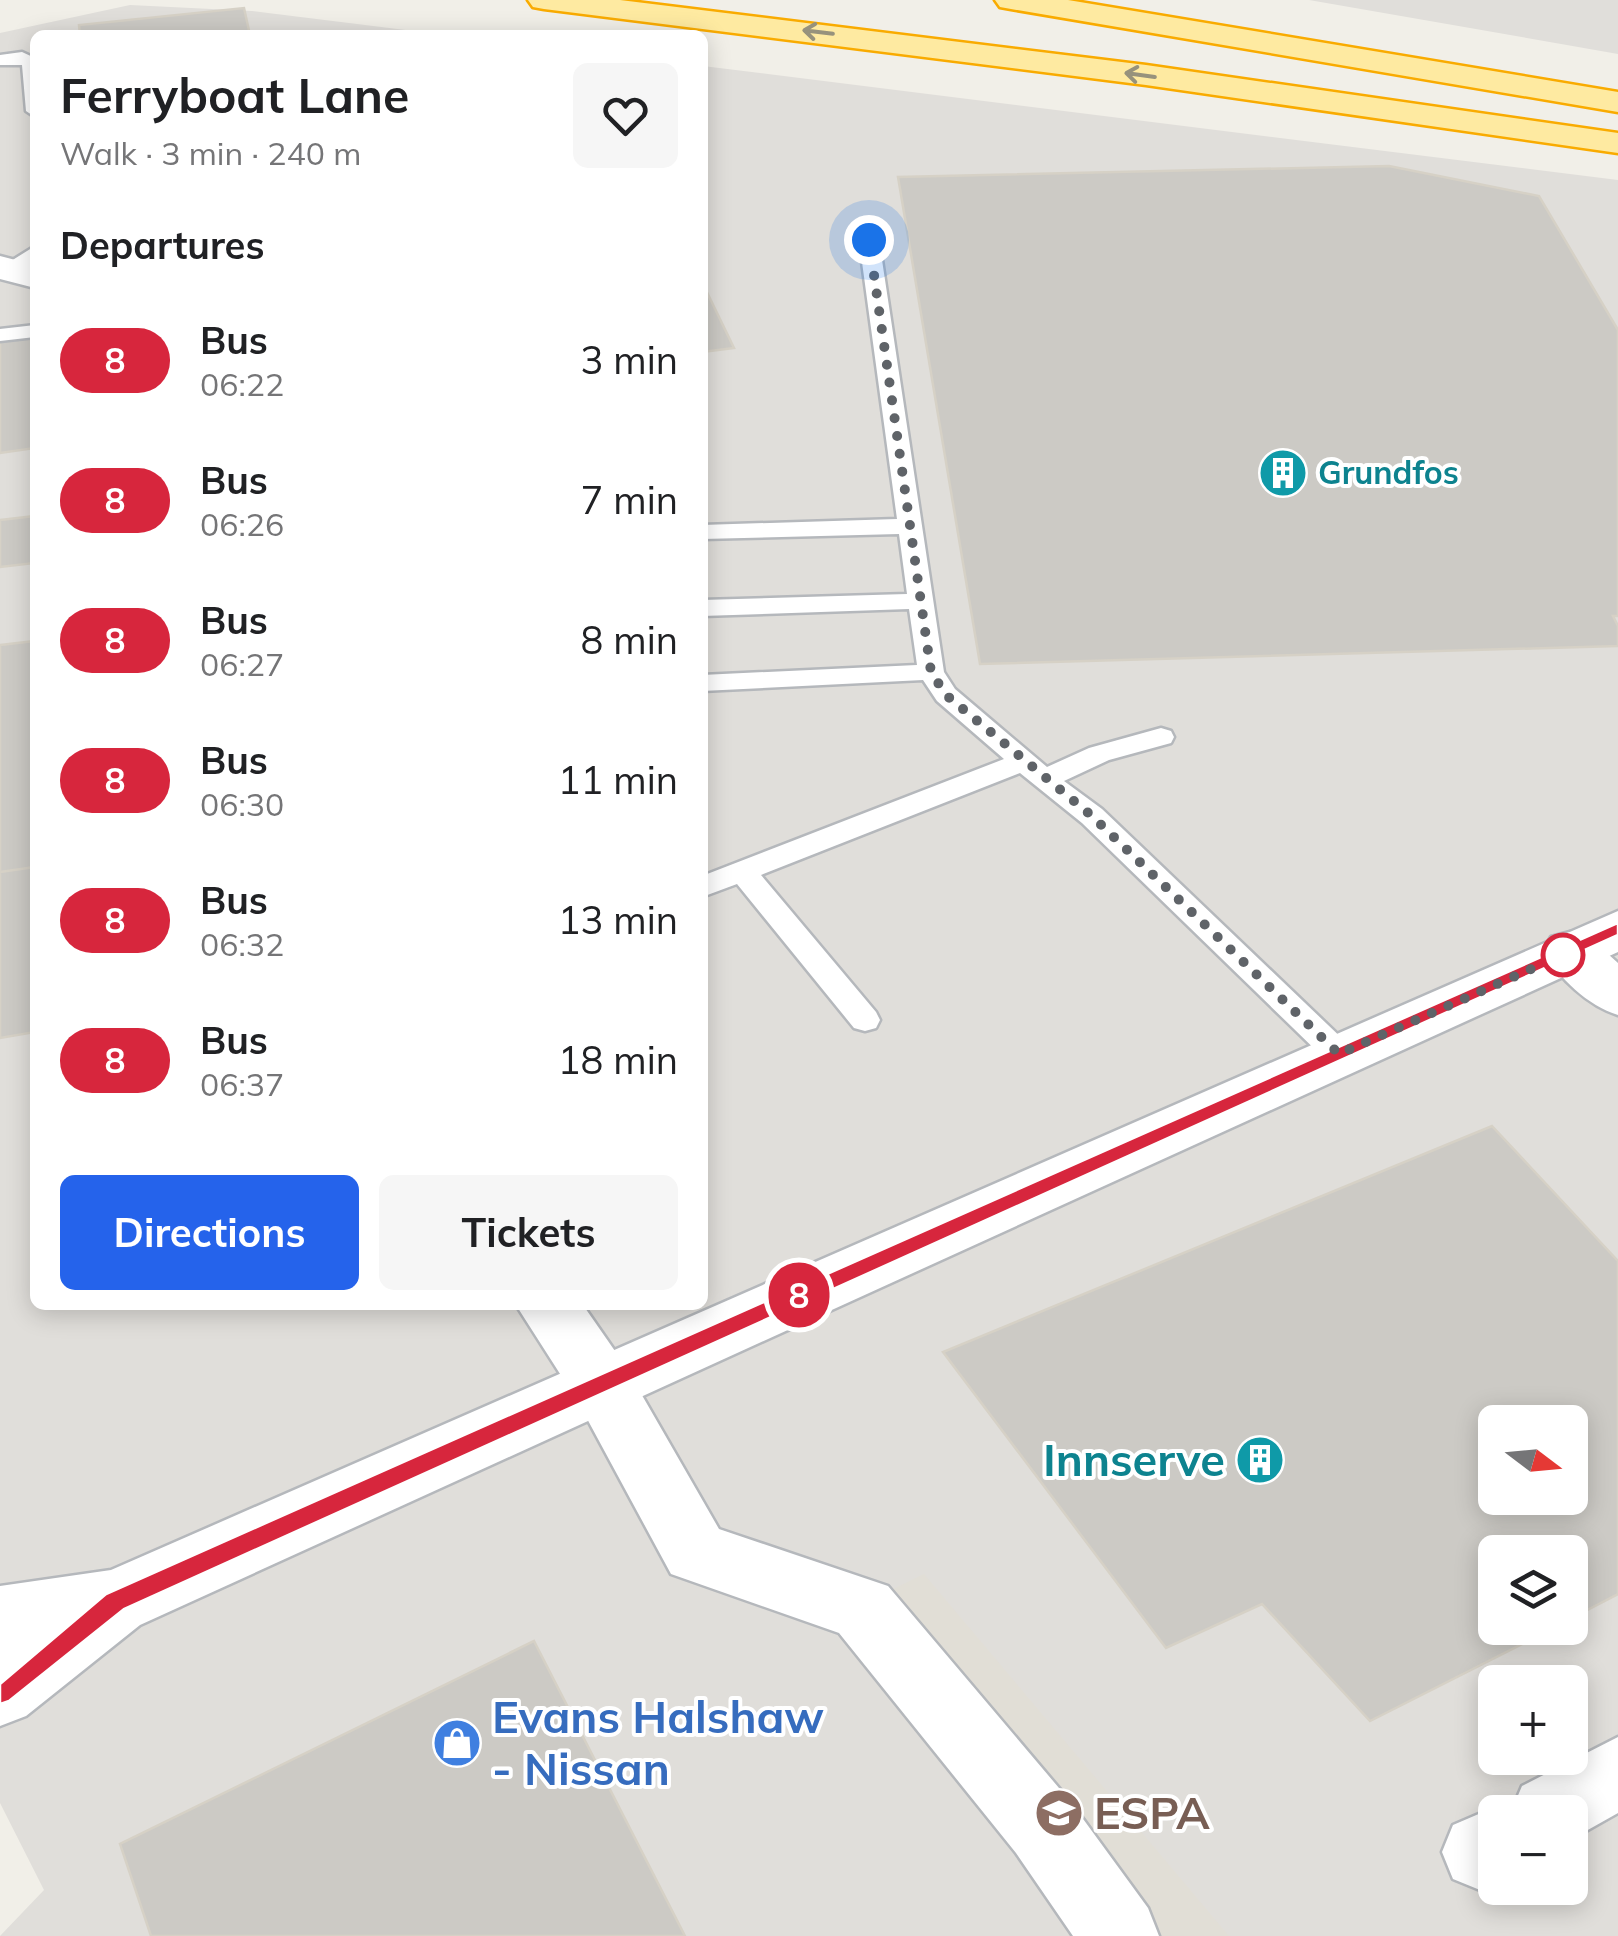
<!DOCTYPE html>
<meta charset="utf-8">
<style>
body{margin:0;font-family:Mulish,sans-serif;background:#f6f6f6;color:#202124;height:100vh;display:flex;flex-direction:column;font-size:38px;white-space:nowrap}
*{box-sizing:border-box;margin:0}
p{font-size:32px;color:#757577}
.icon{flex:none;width:55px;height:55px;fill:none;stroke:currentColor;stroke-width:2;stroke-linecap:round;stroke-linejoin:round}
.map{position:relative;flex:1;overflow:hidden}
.panel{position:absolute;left:30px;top:30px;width:678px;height:1280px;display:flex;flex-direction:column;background:#fff;border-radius:15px;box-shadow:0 5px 25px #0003}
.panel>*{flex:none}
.badge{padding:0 20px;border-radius:32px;font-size:35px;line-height:65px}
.needle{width:65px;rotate:106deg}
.buttons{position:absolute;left:1478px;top:1405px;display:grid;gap:20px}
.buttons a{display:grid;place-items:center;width:110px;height:110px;border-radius:15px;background:#fff;box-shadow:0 5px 25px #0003;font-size:50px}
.you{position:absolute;width:50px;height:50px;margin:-25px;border:8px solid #fff;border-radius:50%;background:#1a73e8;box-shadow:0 0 0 15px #1a73e833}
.map>.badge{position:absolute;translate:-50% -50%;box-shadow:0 0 0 5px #fff}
h2{padding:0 30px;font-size:38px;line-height:90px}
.round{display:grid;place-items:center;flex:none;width:105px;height:105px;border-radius:15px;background:#f6f6f6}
.head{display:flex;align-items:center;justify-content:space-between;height:170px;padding:0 30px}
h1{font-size:48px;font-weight:700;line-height:75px}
.action{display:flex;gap:20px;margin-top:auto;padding:20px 30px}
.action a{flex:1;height:115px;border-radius:15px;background:#2563eb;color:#fff;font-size:40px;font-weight:700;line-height:115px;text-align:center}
.action a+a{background:#f6f6f6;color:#202124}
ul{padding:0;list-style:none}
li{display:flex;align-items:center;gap:30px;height:140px;padding:0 30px}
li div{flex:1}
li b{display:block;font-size:38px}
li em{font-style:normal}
li .badge{min-width:110px;font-weight:700;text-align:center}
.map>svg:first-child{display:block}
.industrial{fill:#e0deda;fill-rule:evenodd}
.education{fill:#e1ded6}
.building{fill:#cccac5;stroke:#d6d1c6;stroke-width:2.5;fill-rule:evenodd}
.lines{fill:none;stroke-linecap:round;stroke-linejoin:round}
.service-casing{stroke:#b5b8bc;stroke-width:5}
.minor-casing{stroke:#b5b8bc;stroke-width:5}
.tertiary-casing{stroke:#b5b8bc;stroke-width:5}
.trunk-casing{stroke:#f9ab00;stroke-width:5}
.service{fill:#fff;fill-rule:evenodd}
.minor{fill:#fff;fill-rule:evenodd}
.tertiary{fill:#fff;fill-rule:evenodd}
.trunk{fill:#feeaa1;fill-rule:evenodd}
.oneway{stroke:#97927c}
.line{fill:#d7263d;stroke:#fff;stroke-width:2.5}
.walk{stroke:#5f6368;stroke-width:10;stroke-dasharray:0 18}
.stop-dot{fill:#fff;stroke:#d7263d;stroke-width:5}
.labels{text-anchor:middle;stroke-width:8;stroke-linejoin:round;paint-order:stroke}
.far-culture-label{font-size:32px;font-weight:bold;fill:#0d838f;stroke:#fff;text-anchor:start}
.near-culture-label{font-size:45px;font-weight:bold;fill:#0d838f;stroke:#fff;text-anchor:end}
.near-shop-label{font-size:45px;font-weight:bold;fill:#366cbe;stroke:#fff;text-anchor:start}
.near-education-label{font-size:45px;font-weight:bold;fill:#785e54;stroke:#fff;text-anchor:start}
</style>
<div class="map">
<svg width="1618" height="1936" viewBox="0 0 1618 1936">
<rect width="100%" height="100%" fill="#f1efe8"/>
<path class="industrial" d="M1309,0H1618V54L1470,28Z
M130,5L252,11L446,35H35V1305H702L703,66L1618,180V1936H0L44,1890L0,1803V33ZM1495,1422H1570V1498H1495ZM1495,1552H1570V1628H1495ZM1495,1682H1570V1758H1495ZM1495,1812H1570V1888H1495Z"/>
<path class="education" d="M924,1574L1229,1936H1095L838,1616Z"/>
<path class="building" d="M244,8L250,35H80L79,25Z
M1389,166L1539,196L1618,330V616H1613L1618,626V646L980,664L898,177Z
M702,282L734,348L702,352Z
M35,335V448L0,453V339Z
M35,516V563L0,567V520Z
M35,641V867L0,872V645Z
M35,867V1032L0,1038V872Z
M1492,1126L1618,1261V1594L1570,1619V1552H1495V1628H1554L1370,1721L1262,1604L1166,1648L943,1352ZM1495,1422H1570V1498H1495Z
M534,1641L685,1936H151L120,1844Z"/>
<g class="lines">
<g class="service-casing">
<path id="service" d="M22,52L35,58V117L26,111L22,65H0V55Z
M869,234L879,240L944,672L955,689L1047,767L1089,748L1161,728L1171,731L1174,737L1171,743L1109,760L1064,781L1102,809L1350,1046L1355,1054L1350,1062L1339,1065L1328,1062L1082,823L1020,773L761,875L876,1012L880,1020L876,1028L865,1031L854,1028L737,884L702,897V876L1004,759L937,701L923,680L702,691V675L917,665L909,609L702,616V600L907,594L899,534L702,539V525L897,519L859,240Z
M35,246V262L17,274H3V266Z
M35,325V337L0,341V329Z"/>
</g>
<g class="minor-casing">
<path id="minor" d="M0,256L35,265V288L0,279Z
M1570,932L1589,937L1618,963V1015C1588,1006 1559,978 1543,951L1551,937Z
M516,1305H583L624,1364L719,1529L888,1586L1070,1801L1148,1908L1159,1936H1073L1016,1853L839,1633L671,1574L578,1402Z
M1618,1737V1813L1570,1840V1812H1511L1522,1786Z
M1495,1807L1509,1812H1495V1883L1480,1890L1453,1879L1442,1852L1453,1825Z"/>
</g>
<g class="tertiary-casing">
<path id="tertiary" d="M1618,911V952L140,1625L26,1716L0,1726V1586L111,1570Z"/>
</g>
<g class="trunk-casing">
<path id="trunk" d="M528,0H620L1146,65L1618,133V153L1146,85L544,9L533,7Z
M995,0H1068L1618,92V112L1011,9L1000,7Z"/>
</g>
<use href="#service" class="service"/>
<use href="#minor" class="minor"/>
<use href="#tertiary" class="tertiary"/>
<use href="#trunk" class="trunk"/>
</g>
<defs><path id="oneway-shaft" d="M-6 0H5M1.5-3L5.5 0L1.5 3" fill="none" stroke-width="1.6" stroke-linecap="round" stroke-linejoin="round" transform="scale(2.5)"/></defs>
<g class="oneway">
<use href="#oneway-shaft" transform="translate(818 32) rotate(-173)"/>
<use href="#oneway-shaft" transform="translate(1140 75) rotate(-172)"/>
</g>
<path class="line" d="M1618,923V935L124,1609L9,1701L0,1704V1684L106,1594Z"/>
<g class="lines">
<path class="walk" d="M869,240L931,672L946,695L1092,816L1339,1054L1563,955"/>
</g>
<defs>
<g id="building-disc" transform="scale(2.5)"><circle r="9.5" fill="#0f9aa8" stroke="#fff"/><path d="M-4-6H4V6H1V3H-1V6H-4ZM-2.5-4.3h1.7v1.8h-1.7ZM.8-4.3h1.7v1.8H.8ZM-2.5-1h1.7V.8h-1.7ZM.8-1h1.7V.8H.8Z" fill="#fff"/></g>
<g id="shop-disc" transform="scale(2.5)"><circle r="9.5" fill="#3f7fe0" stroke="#fff"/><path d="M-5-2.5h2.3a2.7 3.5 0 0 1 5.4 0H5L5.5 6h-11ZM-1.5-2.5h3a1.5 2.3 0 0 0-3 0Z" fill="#fff"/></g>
<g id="university-disc" transform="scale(2.5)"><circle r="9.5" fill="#8d6e63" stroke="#fff"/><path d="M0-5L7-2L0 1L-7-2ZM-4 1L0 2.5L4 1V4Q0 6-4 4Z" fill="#fff"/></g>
</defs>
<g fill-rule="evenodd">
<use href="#building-disc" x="1283" y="473"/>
<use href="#building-disc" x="1260" y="1460"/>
<use href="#shop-disc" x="457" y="1743"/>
<use href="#university-disc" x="1059" y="1813"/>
</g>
<circle class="stop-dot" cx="1563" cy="955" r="20"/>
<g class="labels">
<g class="far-culture-label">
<text x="1318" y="484">Grundfos</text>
</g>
<g class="near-culture-label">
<text x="1225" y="1476">Innserve</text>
</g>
<g class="near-shop-label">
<text x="492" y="1733">Evans Halshaw<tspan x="492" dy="52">- Nissan</tspan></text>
</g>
<g class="near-education-label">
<text x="1094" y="1829">ESPA</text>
</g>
</g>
</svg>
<div class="buttons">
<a><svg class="needle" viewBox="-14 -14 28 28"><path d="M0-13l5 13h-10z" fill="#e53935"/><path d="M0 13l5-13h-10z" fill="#757577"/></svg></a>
<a><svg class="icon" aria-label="layers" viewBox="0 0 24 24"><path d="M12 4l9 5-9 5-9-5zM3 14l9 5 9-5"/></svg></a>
<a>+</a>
<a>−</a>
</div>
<div class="you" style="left:869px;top:240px"></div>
<b class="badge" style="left:799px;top:1295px;background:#d7263d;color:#fff">8</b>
<section class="panel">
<div class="head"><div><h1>Ferryboat Lane</h1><p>Walk · 3 min · 240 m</p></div><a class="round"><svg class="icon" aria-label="heart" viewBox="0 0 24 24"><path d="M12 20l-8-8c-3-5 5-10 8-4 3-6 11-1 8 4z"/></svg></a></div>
<h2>Departures</h2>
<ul>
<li><span class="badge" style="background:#d7263d;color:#fff">8</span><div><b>Bus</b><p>06:22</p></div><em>3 min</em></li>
<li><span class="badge" style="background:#d7263d;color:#fff">8</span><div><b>Bus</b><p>06:26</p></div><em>7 min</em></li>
<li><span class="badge" style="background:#d7263d;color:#fff">8</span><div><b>Bus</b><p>06:27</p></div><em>8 min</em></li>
<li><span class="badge" style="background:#d7263d;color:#fff">8</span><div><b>Bus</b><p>06:30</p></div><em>11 min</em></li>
<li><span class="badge" style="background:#d7263d;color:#fff">8</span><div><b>Bus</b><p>06:32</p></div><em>13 min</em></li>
<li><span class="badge" style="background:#d7263d;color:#fff">8</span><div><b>Bus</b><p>06:37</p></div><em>18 min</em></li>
</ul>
<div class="action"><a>Directions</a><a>Tickets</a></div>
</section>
</div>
